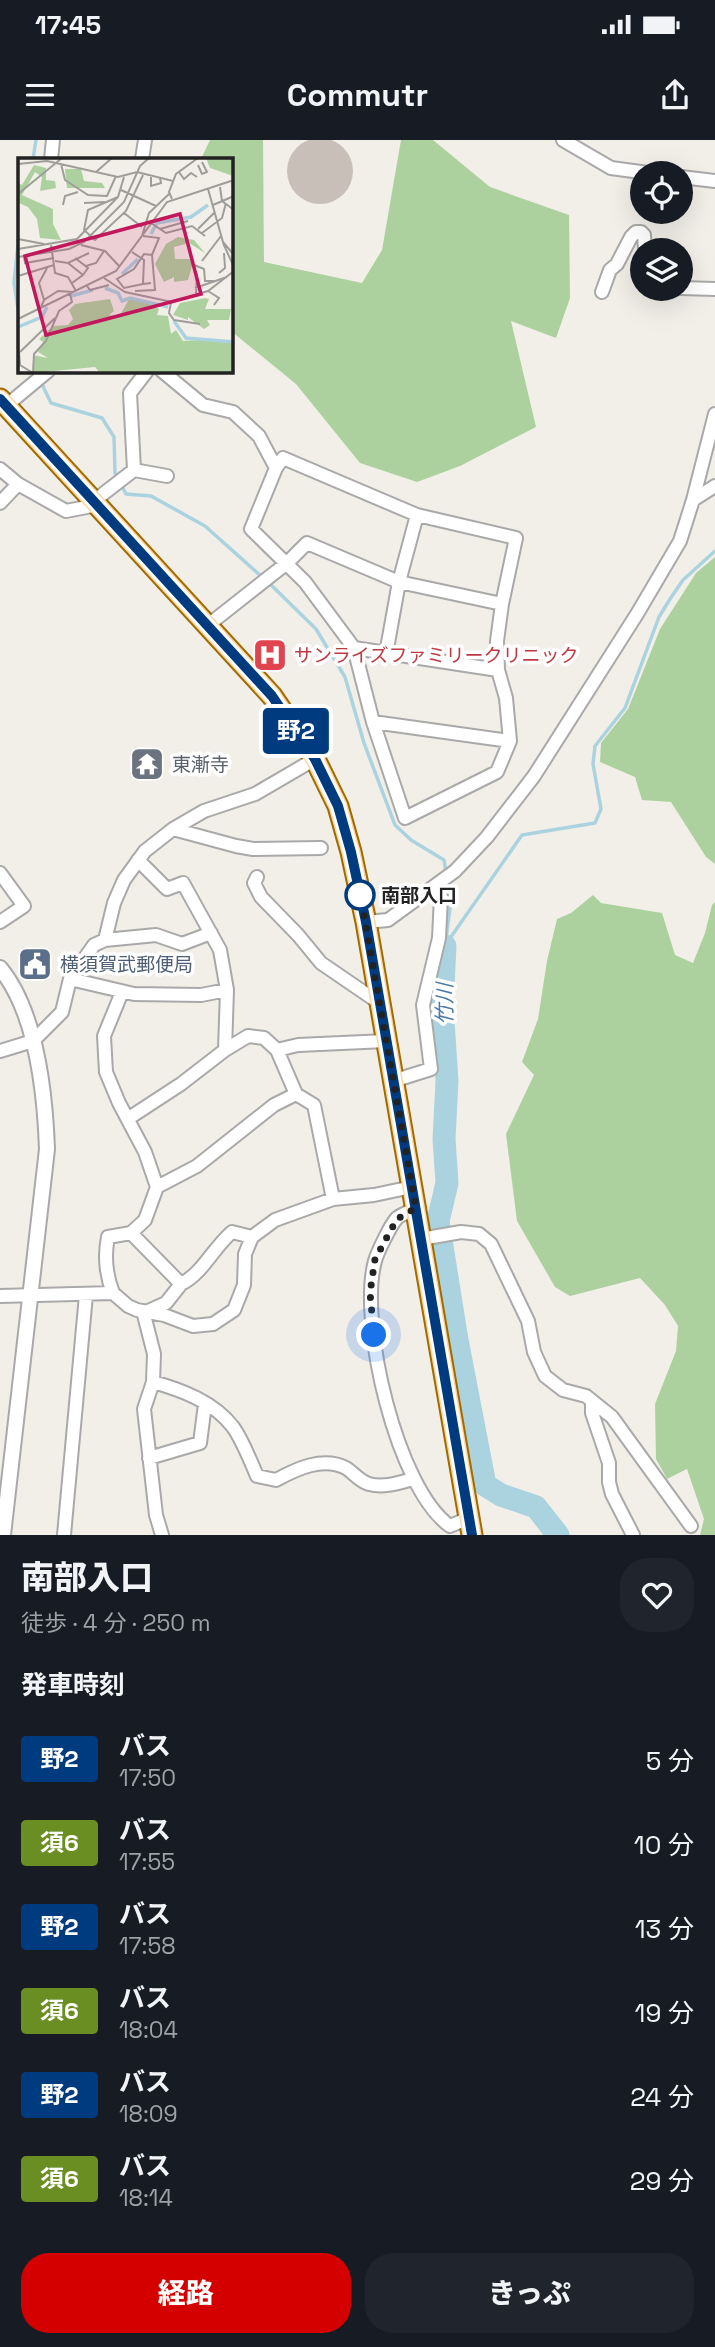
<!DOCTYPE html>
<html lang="ja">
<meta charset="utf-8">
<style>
body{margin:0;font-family:"Space Grotesk","Noto Sans JP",sans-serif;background:#20242c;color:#f1f3f6;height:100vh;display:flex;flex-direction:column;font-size:26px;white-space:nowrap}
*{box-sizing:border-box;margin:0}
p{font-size:23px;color:#9ea1a6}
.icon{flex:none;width:38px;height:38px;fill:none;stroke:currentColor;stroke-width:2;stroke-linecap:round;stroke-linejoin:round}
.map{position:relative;height:1395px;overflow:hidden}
.panel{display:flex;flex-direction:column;background:#171b24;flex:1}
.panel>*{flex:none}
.badge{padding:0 14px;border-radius:5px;font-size:24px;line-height:46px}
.controls{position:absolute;left:630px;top:21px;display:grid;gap:14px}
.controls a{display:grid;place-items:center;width:63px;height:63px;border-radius:50%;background:#171b24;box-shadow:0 7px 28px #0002;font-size:35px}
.you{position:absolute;width:35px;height:35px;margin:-18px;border:5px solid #fff;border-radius:50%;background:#1a73e8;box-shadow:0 0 0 10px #1a73e833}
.map>.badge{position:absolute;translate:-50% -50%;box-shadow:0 0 0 4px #fff}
h2{padding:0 21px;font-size:26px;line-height:63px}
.round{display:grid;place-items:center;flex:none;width:74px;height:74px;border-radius:28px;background:#20242c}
.overview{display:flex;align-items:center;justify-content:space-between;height:119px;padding:0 21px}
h1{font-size:33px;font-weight:800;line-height:52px}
.primary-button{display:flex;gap:14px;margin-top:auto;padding:14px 21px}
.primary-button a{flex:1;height:80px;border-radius:28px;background:#d40000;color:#fff;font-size:28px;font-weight:800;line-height:80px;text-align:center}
.primary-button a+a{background:#20242c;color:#f1f3f6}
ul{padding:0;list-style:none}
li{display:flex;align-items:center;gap:21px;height:84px;padding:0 21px}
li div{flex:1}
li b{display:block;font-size:26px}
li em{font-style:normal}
li .badge{min-width:77px;font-weight:700;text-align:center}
.status{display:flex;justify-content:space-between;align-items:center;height:49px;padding:0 35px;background:#171b24;direction:ltr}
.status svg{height:19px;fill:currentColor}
header{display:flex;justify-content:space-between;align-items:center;height:91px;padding:0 21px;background:#171b24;font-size:32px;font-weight:800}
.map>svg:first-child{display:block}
.forest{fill:#add19e}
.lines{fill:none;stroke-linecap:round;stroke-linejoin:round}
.stream{stroke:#aad3df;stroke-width:3.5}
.river{stroke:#aad3df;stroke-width:23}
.building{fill:#c7bfb8}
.minor-casing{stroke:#a9a9a9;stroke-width:16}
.tertiary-casing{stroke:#a9a9a9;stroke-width:18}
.primary-casing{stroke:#a06b00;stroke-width:23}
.minor{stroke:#fff;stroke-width:12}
.tertiary{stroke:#fff;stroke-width:14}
.primary{stroke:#fcd6a4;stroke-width:19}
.line-casing{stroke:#fff;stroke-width:16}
.line{stroke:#003b80;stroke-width:10}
.walk{stroke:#222;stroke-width:7;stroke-dasharray:0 12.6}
.stop-dot{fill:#fff;stroke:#003b80;stroke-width:3.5}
.labels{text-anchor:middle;stroke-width:7;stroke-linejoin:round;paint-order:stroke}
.health-label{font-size:19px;fill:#be3a42;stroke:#fff;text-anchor:start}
.worship-label{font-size:19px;fill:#5b616d;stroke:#fff;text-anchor:start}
.stop-label{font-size:19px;font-weight:bold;fill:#222;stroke:#fff;text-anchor:start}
.service-label{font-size:19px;fill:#4e5e75;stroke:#fff;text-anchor:start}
.water-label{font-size:21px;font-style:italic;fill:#4a7aab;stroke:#fff}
.inset-river{fill:none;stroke:#aad3df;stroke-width:3.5}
.inset-road{fill:none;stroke:#9f9d99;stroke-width:2}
.view{fill:#c2185b;fill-opacity:0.15;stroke:#c2185b;stroke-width:3.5}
.inset-edge{fill:none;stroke:#222;stroke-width:3.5}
</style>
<div class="status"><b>17:45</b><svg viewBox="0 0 49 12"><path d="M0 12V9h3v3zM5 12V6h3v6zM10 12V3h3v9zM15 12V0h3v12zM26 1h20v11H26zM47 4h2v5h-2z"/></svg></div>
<header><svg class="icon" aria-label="menu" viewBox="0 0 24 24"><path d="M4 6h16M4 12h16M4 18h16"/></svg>Commutr<svg class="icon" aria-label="share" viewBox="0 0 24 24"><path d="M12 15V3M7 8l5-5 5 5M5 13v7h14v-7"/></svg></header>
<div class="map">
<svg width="715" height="1395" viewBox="0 0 715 1395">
<rect width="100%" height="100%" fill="#f2efe9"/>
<path class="forest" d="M210,0H263L264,122L362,143L382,110L401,0H433L490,47L569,75L570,158L556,198L511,181L536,287L460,326L417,342L360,323L296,244L231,191V19H201Z
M715,417V724L706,717L671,662L642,660L635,637L600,622L601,603L628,569L660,489L696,433Z
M593,755L601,763L662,773L675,815L693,823L705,793L712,765L715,762V1395H700L704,1379L687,1329L667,1339L656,1319L655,1264L676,1211L678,1186L665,1165L640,1138L570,1156L555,1147L517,1081L506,994L534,935L522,922L538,879L547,821L557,779L571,773Z"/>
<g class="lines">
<path class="stream" d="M33,19L36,0
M19,95L14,143L19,175
M41,242L51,263L102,278L114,297L115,333L126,354L151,356L205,386L262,437
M268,442L316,489L345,537L364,603L395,685L411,700L444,720L446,732
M446,804L522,695L595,683L601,669L593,624L595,606L625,568L659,477L670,459L683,440L715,411
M445,806L451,761L447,739"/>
<path class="river" d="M445,806L442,866L447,941L444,999L447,1043L438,1081L457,1200L485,1345L501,1355L536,1367L558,1395"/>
</g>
<path class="building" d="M287 31a33 33 0 1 1 66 0a33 33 0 1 1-66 0Z"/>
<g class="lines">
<g class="minor-casing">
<path id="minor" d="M563,0L611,28L648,33
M51,19L53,0
M142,19L145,0
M681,37L715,41
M681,148L715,149
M602,152L610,130L617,124L631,97L636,92H641L644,95L645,110
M162,231L203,265L233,272L259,296L276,328
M6,266L48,231
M0,329L18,344L66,371L97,365
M134,330L167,336
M693,360L715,346
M94,361L134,330L130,253L147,231
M0,363L18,344
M207,486L287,423L307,403L399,442L502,464L516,398L417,375L283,318L276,328L251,389L305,442L354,508L373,582L405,678L497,632L510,601L506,558L498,530L497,501L502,464
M354,508L498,530
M386,514L399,442L417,375
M373,582L510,601
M173,689L236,706L253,709L321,708
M138,720L167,749L183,743L220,810L227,850L225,910
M0,733L24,766L0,782
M257,737L254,743L261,757L298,795L321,823L378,862
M366,782L388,780L455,731L487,697L534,636L637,474L680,401L693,360L715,274
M105,800L114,763L124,740L145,711L173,689L204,671L255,654L315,619
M70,839L134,854L201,855L227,850
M277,910L298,905L386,901
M0,911L33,901L62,872L70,839L94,805L105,800L156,795L182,804L211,793
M393,941L431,929L423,865L439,798L441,757L438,745
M129,978L181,944L225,910L248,896L264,898L277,910L296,954
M157,1047L197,1026L274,965L296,954L314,965L333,1059
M416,1068C411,1071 402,1074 397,1078C391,1084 377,1113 375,1121C358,1182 397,1349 450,1386L469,1378
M131,1093L181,1144L166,1163L146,1172
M421,1099L461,1092L479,1094L491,1104L528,1181L534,1212L545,1236L563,1250L586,1256L612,1277L691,1386
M181,1144C203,1133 213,1108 232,1092L252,1097
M113,1153C106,1135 104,1117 108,1097L131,1093L145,1080L157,1047L145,1012L119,963L106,932L104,896L122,852
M0,1156L113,1153L128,1166L137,1170L164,1175L193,1186L213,1184L234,1170L244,1145L245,1114L252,1097L275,1080L333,1059L374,1055L412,1047
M143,1171L154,1214L153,1242L144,1269L156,1375L162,1395
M153,1242C182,1250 214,1262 233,1287C243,1301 250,1320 257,1336L276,1340C296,1329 323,1316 346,1328C354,1333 359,1341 369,1344C384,1348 398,1343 413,1339
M592,1261V1273L609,1323V1342L612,1354L633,1395
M149,1318L200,1303L205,1264
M64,1395L86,1155"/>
</g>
<g class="tertiary-casing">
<path id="tertiary" d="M0,828C37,873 45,953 47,1009L3,1395"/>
</g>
<g class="primary-casing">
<path id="primary" d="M0,259L272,556L315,619L338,666L351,712L366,782L472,1395"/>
</g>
<use href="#minor" class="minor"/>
<use href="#tertiary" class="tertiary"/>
<use href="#primary" class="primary"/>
</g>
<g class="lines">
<g class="line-casing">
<path id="line" d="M0,259L272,556L315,619L338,666L351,712L366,782L472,1395"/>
</g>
<use href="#line" class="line"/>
<path class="walk" d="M360,755V753L416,1068L397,1079L375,1119L370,1153L374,1195"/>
</g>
<defs>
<g id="hospital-square" transform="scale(1.75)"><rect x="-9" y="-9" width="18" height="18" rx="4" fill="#e0444e" stroke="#fff"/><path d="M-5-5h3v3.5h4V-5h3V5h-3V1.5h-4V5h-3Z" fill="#fff"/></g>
<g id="temple-square" transform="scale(1.75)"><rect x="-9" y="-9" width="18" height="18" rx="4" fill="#6b7280" stroke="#fff"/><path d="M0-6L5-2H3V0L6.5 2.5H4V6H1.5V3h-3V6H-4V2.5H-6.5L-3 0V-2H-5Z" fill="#fff"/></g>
<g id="civic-square" transform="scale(1.75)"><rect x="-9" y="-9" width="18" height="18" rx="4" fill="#5c6f8a" stroke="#fff"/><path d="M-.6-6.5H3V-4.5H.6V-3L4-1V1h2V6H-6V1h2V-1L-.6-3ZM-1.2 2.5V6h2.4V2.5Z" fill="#fff"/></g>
</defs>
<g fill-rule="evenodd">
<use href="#hospital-square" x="270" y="515"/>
<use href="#temple-square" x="147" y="624"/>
<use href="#civic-square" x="35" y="824"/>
</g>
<circle class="stop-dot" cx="360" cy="755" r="14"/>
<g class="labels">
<g class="health-label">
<text x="294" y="522">サンライズファミリークリニック</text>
</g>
<g class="worship-label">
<text x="172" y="631">東漸寺</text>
</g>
<g class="stop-label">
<text x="381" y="762">南部入口</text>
</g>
<g class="service-label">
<text x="60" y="831">横須賀武郵便局</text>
</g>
<g class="water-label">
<text transform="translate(445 864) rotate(-90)" y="7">竹川</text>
</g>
</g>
<g transform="translate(18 18)">
<rect width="215" height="215" fill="#f2efe9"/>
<path d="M188,0H215V18L192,10ZM16,7L28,10V22L37,23L38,30L22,33L24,19L17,14L4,37L35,51V66L43,82L22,80L19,61L10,49L1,45L0,55V25L4,27ZM47,11H63L66,23L84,25L87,30H49ZM160,79L176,82L187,95L171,85L156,89L157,101H176L170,122L156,124V119L146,124L137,106L148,86ZM187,140L191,141L187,151H213L211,162H189L192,167L186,171L170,159V162L155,157L162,145ZM92,141L96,153L91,157L101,159L111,141L127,144L141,151L139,157L150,158L153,176L158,172L165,183L202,181L215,186V215H82L77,209L16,215L15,197L30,200L20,194L25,184L21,181L35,168L50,167L55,161L51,152L57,146Z" fill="#add19e"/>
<path class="inset-river" d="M133,76L139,65L173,59L190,47M104,116L120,101M87,130L100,135L104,143L112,140L150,149M53,138L75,132M156,163L168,180L216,184M0,169L24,159L29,149"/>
<path class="inset-road" d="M0,6L29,3L100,19L119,14L155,23M43,6L47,22L70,37L89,38L98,18M180,7L184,16L189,14L184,4M78,14L94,0M161,14L166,21L173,15L179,19M133,19V28L143,25L142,20M202,29L204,43L216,52M190,31L205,84L216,97M103,32L138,48M0,36L44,0M100,39L70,52L66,72L77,82L108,53L125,17M154,41L151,34L158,16L180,0M66,45L87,44M45,47L47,38L60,34M195,47L216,38M106,55L124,69M133,65L148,75L174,68L187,78M142,71L170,63M180,71L197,54M184,75L204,60L208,45M124,78L131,55L151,36M125,78L141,80L134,97M0,81L26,86M205,85L216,109M33,87L37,115L50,119L58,133M63,87L87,93L102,109M0,91L59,81L100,39L106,19M114,94L126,102L125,126L133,125M6,98L7,105L36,100M0,99L51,91L66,84L106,44L122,8L131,0M57,100L70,110L65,117M37,103L50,105L71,95M184,103L203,78M50,105L65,117L54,125M176,107L186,111L187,123H196M68,108L78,105L86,93M201,115L207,110L206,95M0,118L36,107M86,120L107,134L154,144L190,133L216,113M69,128L72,132L91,127M177,130L209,119M117,133L137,132L134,97L126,96L116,111L99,121L106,130L125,126M190,133L201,140L196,147M178,138L179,116M26,142L21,125L29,110M153,144L151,155L156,162L182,166M23,149L26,142L40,133L56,134M0,161L98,113L149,44L216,22M1,194L2,207L15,215M2,194L37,160M15,215L16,196L28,183L41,153L54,144L52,136"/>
<path class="view" d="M162,56L183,136L28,177L7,98Z"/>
<rect width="215" height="215" class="inset-edge"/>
</g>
</svg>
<div class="controls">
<a><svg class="icon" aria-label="locate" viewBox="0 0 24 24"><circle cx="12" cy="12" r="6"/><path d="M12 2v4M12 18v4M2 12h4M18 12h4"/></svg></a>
<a><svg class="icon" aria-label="layers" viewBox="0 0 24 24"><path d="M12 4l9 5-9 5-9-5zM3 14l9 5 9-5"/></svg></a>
</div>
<div class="you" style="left:374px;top:1195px"></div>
<b class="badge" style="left:296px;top:591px;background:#003b80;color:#fff">野2</b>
</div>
<section class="panel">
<div class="overview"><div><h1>南部入口</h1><p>徒歩 · 4 分 · 250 m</p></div><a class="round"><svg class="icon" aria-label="heart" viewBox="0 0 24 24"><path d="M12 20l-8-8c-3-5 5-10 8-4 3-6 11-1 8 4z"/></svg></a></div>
<h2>発車時刻</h2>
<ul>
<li><span class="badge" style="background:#003b80;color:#fff">野2</span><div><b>バス</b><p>17:50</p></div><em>5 分</em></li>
<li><span class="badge" style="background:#6b8e23;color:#fff">須6</span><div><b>バス</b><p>17:55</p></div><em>10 分</em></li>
<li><span class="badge" style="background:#003b80;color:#fff">野2</span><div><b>バス</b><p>17:58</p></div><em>13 分</em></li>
<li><span class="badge" style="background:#6b8e23;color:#fff">須6</span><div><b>バス</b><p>18:04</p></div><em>19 分</em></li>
<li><span class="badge" style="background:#003b80;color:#fff">野2</span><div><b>バス</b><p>18:09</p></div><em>24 分</em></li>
<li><span class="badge" style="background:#6b8e23;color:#fff">須6</span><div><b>バス</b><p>18:14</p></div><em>29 分</em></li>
</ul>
<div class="primary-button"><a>経路</a><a>きっぷ</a></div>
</section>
